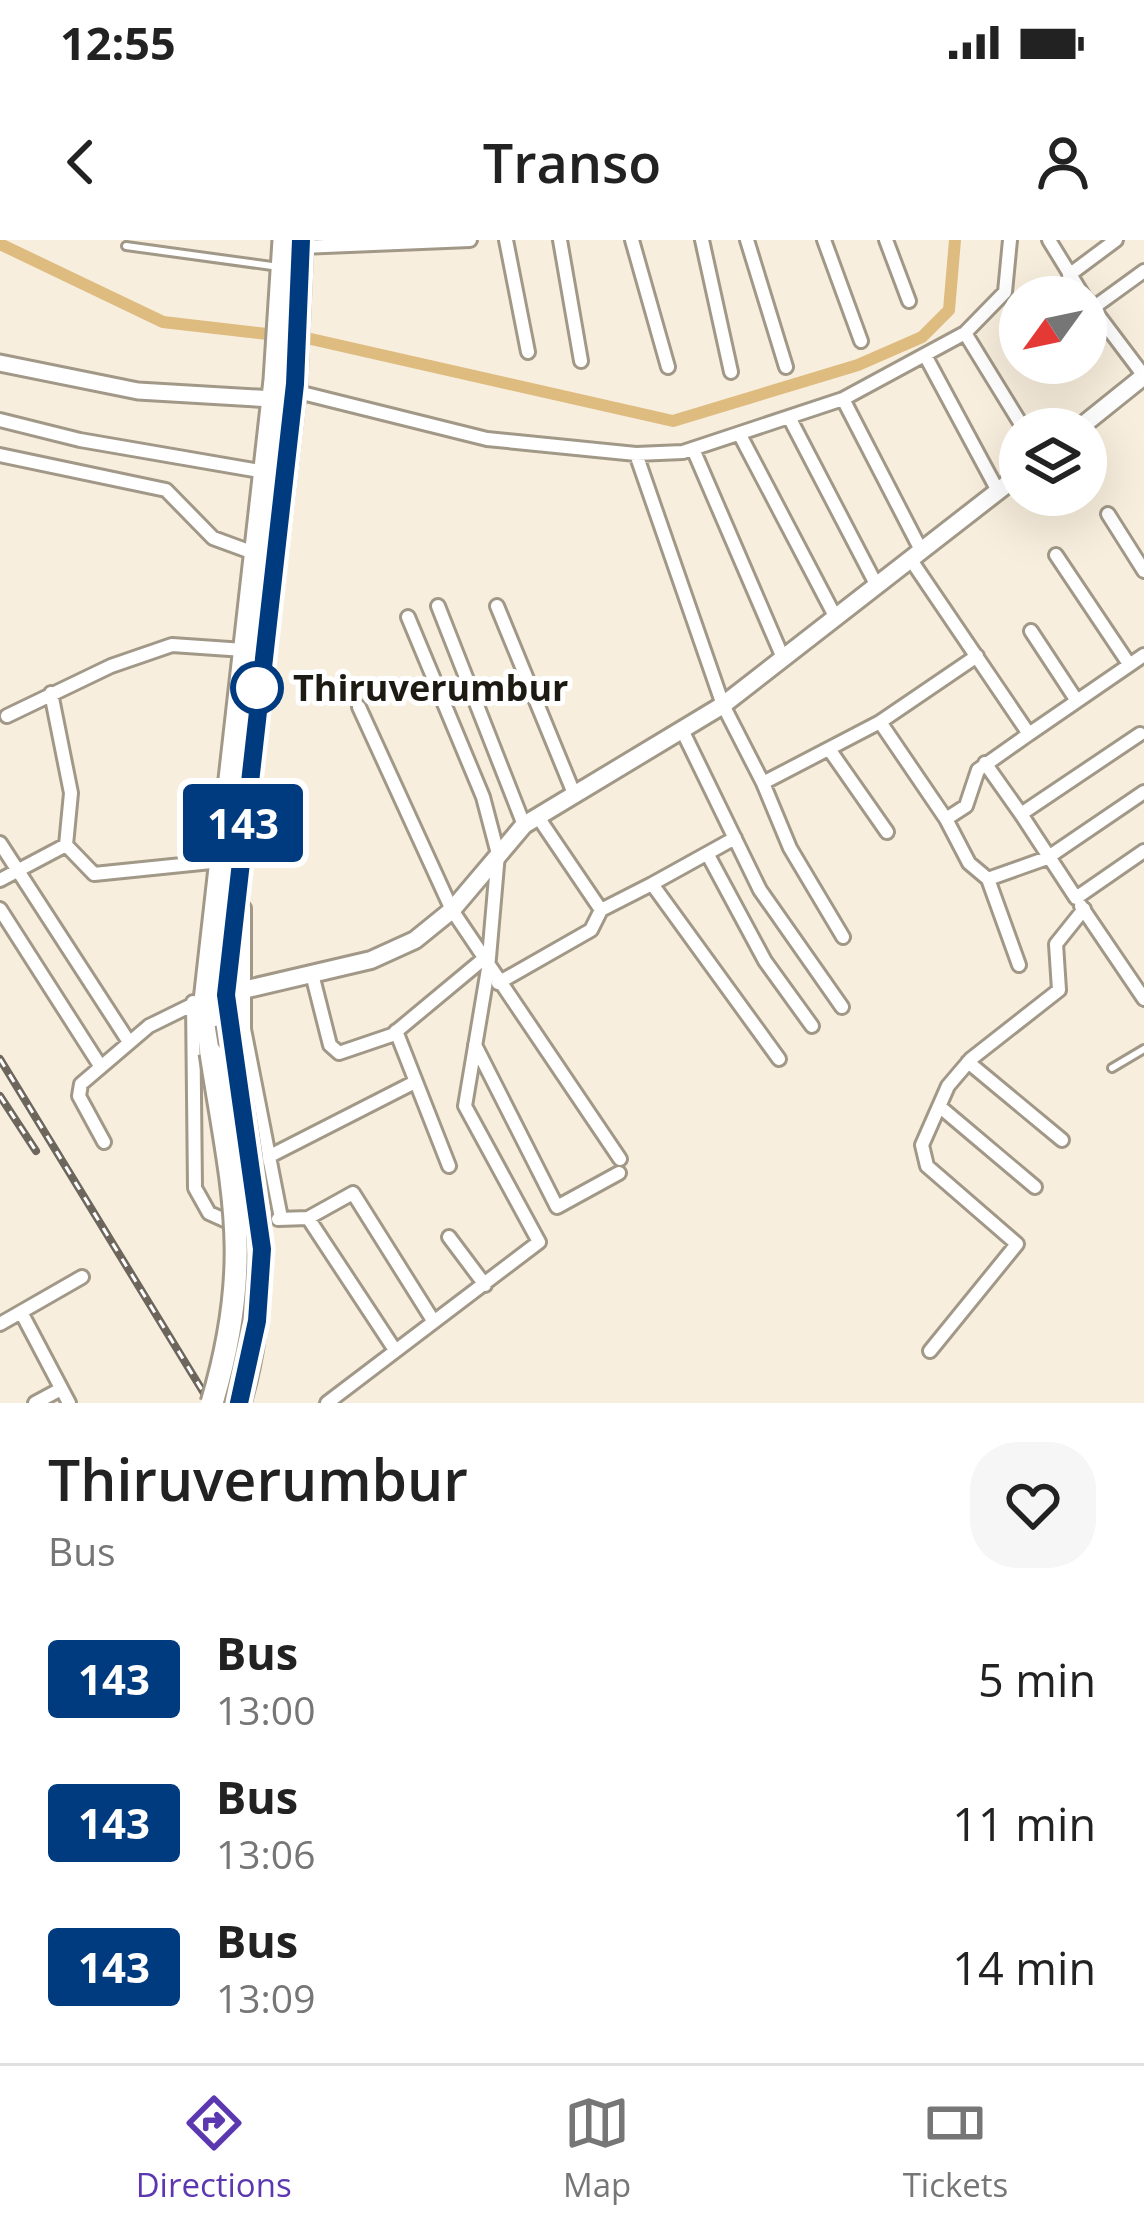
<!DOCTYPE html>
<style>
body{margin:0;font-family:"Open Sans",sans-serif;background:#f6f6f6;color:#222;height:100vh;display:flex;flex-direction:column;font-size:45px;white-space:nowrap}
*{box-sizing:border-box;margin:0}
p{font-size:39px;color:#767676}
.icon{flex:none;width:66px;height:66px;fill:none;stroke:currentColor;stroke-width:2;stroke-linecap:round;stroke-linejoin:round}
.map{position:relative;height:1163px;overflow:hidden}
.sheet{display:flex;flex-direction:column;background:#fff;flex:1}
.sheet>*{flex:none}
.badge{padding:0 24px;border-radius:9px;font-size:42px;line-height:78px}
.needle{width:78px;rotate:237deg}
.buttons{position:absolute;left:999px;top:36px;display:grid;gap:24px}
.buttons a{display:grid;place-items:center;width:108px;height:108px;border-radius:50%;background:#fff;box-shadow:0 12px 48px #0002;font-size:60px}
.map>.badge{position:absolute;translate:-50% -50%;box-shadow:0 0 0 6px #fff}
.round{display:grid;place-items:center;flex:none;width:126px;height:126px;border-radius:48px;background:#f6f6f6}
.summary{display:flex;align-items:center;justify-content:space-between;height:204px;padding:0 48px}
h1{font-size:57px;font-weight:600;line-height:90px}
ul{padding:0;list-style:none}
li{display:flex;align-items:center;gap:36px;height:144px;padding:0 48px}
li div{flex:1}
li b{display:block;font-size:45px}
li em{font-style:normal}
li .badge{min-width:132px;font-weight:700;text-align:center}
.status{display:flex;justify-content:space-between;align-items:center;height:84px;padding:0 60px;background:#fff;direction:ltr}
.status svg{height:33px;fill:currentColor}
header{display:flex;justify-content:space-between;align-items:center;height:156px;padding:0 48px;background:#fff;font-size:54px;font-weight:600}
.tab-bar{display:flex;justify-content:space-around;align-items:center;height:168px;border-top:3px solid #e0e0e0;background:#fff;font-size:33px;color:#767676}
.tab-bar a{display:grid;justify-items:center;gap:6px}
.tab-bar .current{color:#5c38b0}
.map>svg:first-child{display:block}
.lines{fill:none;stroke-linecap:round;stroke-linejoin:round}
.canal{stroke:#debb7f;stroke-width:12}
.service-casing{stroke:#a29888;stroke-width:12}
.minor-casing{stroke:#a29888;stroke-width:18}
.tertiary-casing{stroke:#a29888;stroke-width:21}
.secondary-casing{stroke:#a29888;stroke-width:22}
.trunk-casing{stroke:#a29888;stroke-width:27}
.service{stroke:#fff;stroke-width:6}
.minor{stroke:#fff;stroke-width:12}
.tertiary{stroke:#fff;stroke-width:15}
.secondary{stroke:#fff;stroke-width:16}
.trunk{stroke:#fff;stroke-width:21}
.rail-casing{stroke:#6c665c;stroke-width:8}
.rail{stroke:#fff;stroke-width:3;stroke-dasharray:9;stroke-linecap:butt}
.trunk-bridge-casing{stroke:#a29888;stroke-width:27;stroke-linecap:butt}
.trunk-bridge{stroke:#fff;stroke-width:21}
.line-casing{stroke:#fff;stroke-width:27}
.line{stroke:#003b80;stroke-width:18}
.stop-dot{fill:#fff;stroke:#003b80;stroke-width:6}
.labels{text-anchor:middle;stroke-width:10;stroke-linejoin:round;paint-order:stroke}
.stop-label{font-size:36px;font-weight:bold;fill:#1d1913;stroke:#fff;text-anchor:start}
</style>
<div class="status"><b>12:55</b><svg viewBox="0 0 49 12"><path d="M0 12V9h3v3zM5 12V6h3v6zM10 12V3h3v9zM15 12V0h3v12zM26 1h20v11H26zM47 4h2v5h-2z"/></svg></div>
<header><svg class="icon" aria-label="back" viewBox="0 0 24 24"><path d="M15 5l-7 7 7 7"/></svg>Transo<svg class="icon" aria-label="person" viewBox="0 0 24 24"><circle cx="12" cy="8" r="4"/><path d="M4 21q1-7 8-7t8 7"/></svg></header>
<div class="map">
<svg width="1144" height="1163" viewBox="0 0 1144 1163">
<rect width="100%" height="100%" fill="#f8eedd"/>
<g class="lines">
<path class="canal" d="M0,4L163,82L311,99L673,181L858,125L922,97L949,70L955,0"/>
<g class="service-casing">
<path id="service" d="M126,6L279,27
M1112,828L1144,809"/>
</g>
<g class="minor-casing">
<path id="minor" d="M506,0L528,112
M560,0L581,121
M632,0L668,127
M702,0L731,132
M747,0L786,127
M824,0L861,101
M886,0L909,61
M1049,0L1084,57
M301,7L470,0
M1069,35L1116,0
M1086,59L1144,136
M1093,68L1144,31
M965,93L1024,189
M926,117L998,251
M294,151L487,199L636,214L683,212L843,159L965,93L1005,52L1010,0
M843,159L922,312
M790,179L877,346
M0,180L80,200L265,232
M740,195L836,378
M693,209L783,418
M636,214L723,465L763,543L880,482L977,416
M0,215L166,250L213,298L254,313
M1108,274L1144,331
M1056,315L1129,424
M911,320L1029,494L1144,415
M438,366L524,585
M497,366L575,556
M1031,391L1077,461
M51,453L71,553L66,605
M359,467L452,670L620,919
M7,476L111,426L172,405L244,410
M880,482L946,579L969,623L988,639L1047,618L1144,552
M683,492L760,650L842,767
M1140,494L1021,574L1076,658L1144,611
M829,509L887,592
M985,523L1021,574
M763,543L790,608L843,697
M538,577L601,670L652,644L779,819
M946,579L966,566L978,530L1029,494
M0,603L129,802
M708,615L765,721L812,786
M988,639L1019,725
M0,640L66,605L94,634L221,621
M652,644L735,598
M1081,666L1144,759
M244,668V789L281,978
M0,669L99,824
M312,734L330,805L339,813L392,795L481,721
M498,743L591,690L601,670
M193,762L195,948L209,973L229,982
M396,791L449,926
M475,805L557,967L619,933
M968,822L1062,900
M939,866L1035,947
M104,902L79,856L81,844L149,786L198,762
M266,918L415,842
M308,978L353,953L434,1082
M278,979L308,978L393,1107
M449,997L485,1045
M21,1072L69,1163
M0,1084L82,1037
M930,1111L1017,1004L927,926L922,905L948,846L971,819L1059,750L1056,704L1084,669
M35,1163L61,1149
M327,1163L539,1002L465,866L488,729L498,614L483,557L408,377"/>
</g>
<g class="tertiary-casing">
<path id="tertiary" d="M0,123L138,151L273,159"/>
</g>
<g class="secondary-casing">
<path id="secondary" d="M1078,189L1144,136
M243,750L371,720L415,700L452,670L524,585L723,465L1020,234"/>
</g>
<g class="trunk-casing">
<path id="trunk" d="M228,784V723L295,144L301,0
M211,813L205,761L275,140L284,0"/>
</g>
<use href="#service" class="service"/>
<use href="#minor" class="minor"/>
<use href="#tertiary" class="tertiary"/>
<use href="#secondary" class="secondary"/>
<use href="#trunk" class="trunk"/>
<g class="rail-casing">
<path id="rail" d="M0,819L210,1163
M0,856L36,911"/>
</g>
<use href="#rail" class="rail"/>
<g class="trunk-bridge-casing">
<path id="trunk-bridge" d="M228,784C248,912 278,1035 239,1163
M211,813C233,953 254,1022 212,1163"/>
</g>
<use href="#trunk-bridge" class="trunk-bridge"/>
</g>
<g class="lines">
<g class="line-casing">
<path id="line" d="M239,1163L257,1081L262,1009L226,755L295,144L301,0"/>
</g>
<use href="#line" class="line"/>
</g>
<circle class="stop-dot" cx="257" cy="448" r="24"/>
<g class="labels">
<g class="stop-label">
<text x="293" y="461">Thiruverumbur</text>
</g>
</g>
</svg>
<div class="buttons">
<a><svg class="needle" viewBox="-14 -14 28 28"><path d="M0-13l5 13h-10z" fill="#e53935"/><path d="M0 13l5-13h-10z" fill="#767676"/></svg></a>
<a><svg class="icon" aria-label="layers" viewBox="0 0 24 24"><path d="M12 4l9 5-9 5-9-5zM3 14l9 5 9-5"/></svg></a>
</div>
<b class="badge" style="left:243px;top:583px;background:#003b80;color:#fff">143</b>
</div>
<section class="sheet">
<div class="summary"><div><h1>Thiruverumbur</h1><p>Bus</p></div><a class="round"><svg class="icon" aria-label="heart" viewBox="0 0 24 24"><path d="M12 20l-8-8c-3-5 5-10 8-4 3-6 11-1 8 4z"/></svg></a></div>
<ul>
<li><span class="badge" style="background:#003b80;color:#fff">143</span><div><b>Bus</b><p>13:00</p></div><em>5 min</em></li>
<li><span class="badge" style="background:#003b80;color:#fff">143</span><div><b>Bus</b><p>13:06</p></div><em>11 min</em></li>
<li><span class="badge" style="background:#003b80;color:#fff">143</span><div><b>Bus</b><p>13:09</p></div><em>14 min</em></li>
</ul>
</section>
<nav class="tab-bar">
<a class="current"><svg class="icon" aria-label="directions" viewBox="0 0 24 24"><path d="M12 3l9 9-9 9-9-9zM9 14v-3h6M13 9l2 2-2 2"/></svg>Directions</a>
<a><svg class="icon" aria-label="map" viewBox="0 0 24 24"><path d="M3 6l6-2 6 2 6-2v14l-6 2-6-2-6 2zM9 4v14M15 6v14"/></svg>Map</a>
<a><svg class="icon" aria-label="tickets" viewBox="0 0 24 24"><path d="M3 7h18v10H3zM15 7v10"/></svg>Tickets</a>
</nav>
